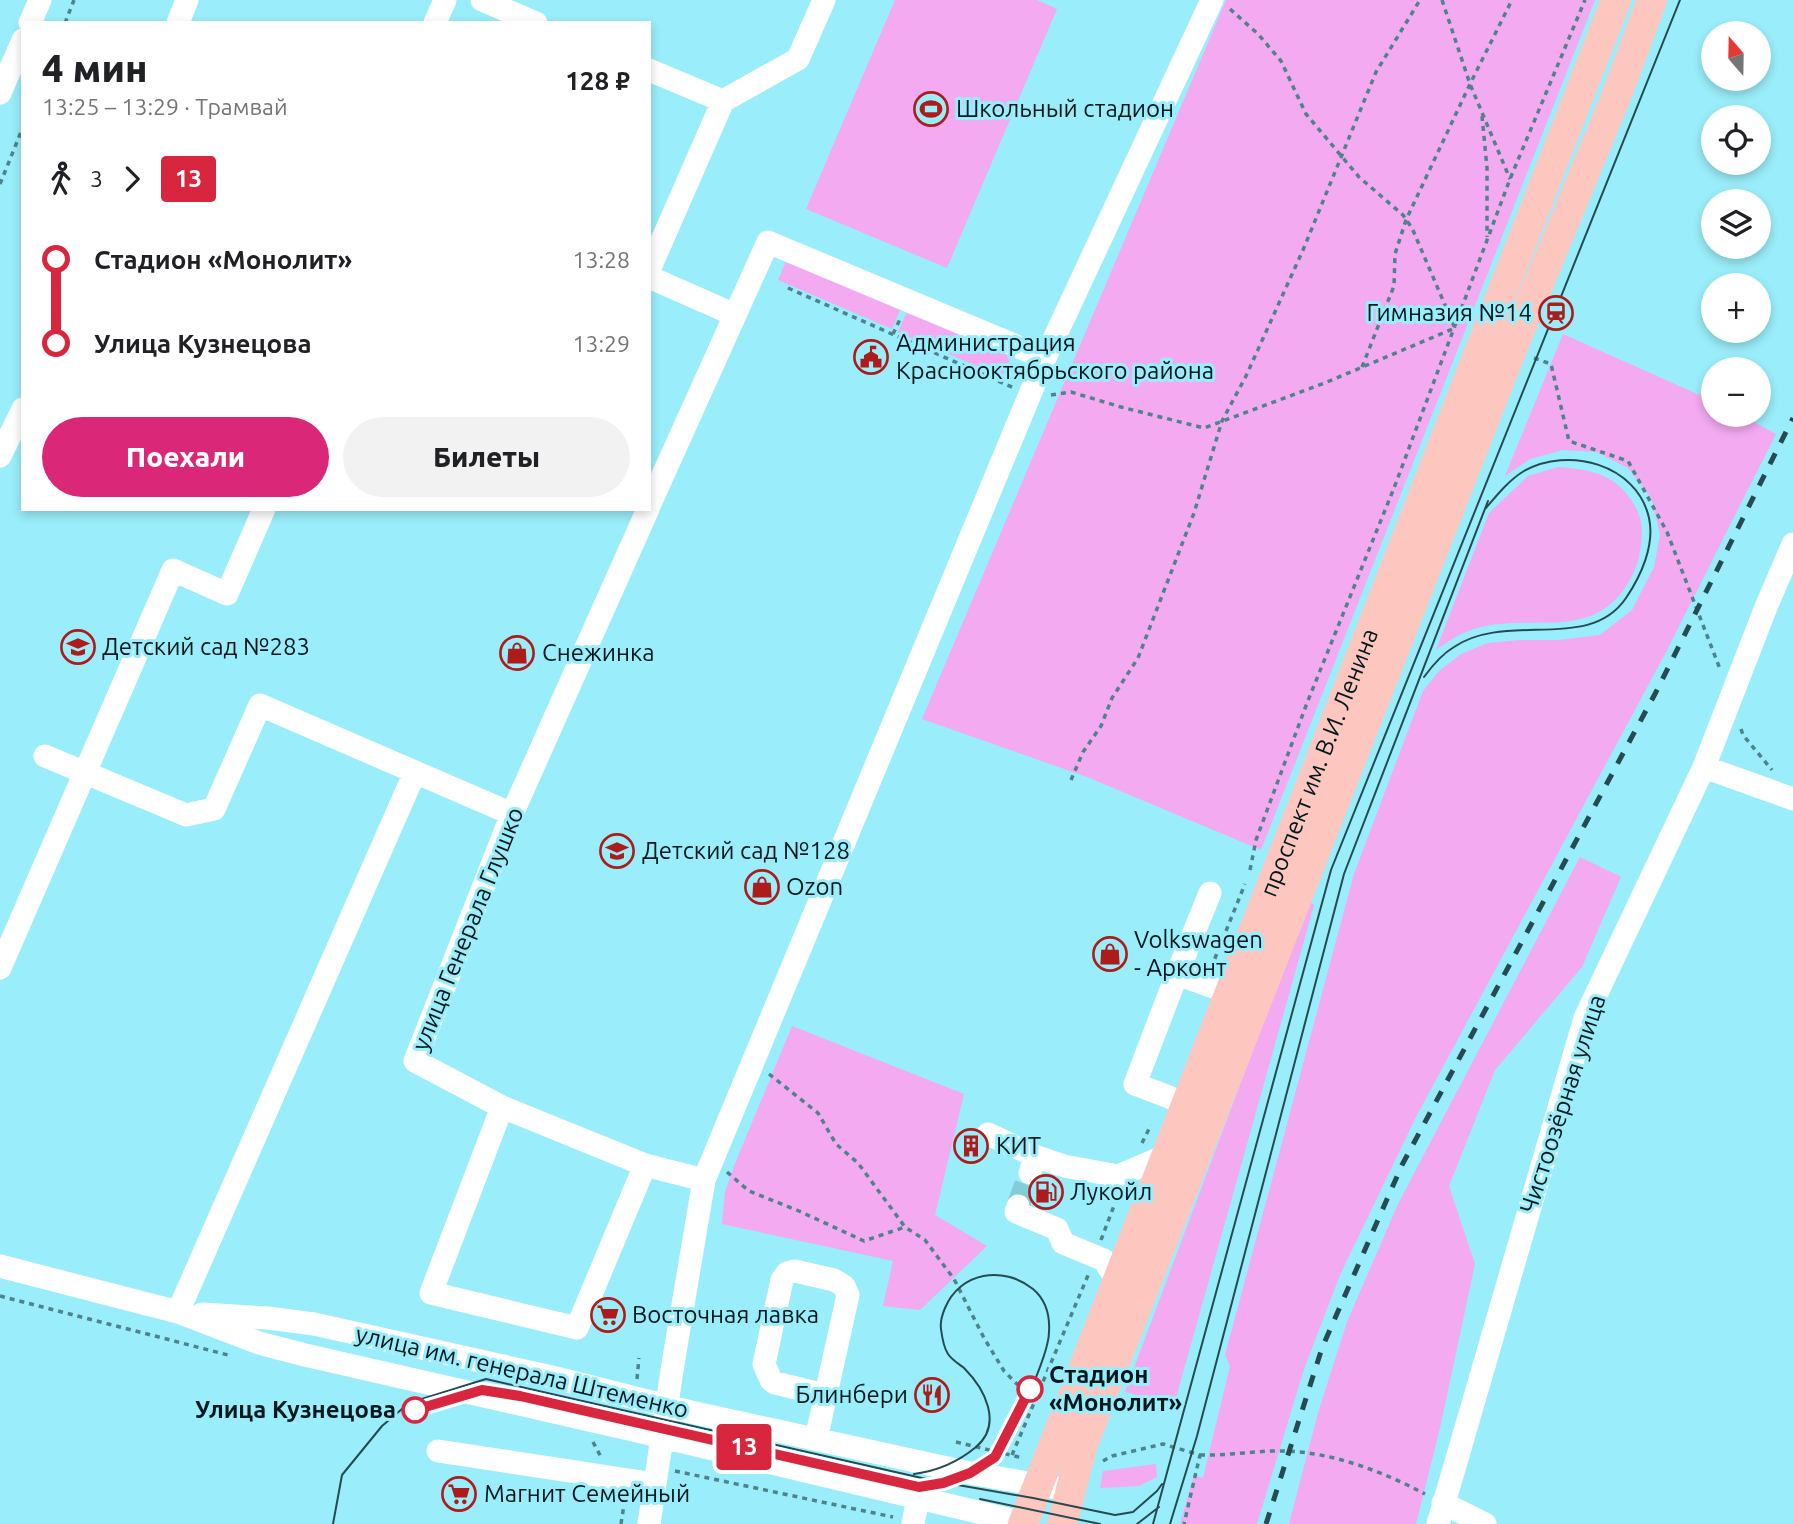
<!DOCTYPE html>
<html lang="ru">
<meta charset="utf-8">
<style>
body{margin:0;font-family:Ubuntu,sans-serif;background:#f2f2f2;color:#202124;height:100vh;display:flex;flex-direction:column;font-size:26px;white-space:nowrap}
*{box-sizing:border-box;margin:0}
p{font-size:23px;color:#757577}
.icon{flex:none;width:38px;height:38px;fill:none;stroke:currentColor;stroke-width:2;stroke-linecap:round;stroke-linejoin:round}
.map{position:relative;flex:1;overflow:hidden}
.details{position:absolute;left:21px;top:21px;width:630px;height:490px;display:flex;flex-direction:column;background:#fff;border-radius:0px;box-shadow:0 4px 10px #0003}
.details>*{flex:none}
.badge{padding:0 14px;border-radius:5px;font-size:24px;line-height:46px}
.needle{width:46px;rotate:340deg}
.buttons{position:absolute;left:1701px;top:21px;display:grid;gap:14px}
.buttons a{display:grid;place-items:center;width:70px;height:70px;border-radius:50%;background:#fff;box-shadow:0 4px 10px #0003;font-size:35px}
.map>.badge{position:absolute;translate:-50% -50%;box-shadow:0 0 0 4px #fff}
.legs{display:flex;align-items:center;gap:10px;height:77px;padding:0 21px;font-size:23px}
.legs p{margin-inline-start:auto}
.headline{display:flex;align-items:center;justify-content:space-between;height:119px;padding:0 21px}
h1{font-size:38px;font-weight:800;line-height:52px}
.action{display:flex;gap:14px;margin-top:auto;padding:14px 21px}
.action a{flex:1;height:80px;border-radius:42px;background:#db2777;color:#fff;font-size:28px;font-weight:800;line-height:80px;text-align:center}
.action a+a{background:#f2f2f2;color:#202124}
ul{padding:0 21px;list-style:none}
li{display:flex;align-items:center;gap:24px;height:84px;font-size:26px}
li i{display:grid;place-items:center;width:10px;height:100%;margin:0 9px;background:currentColor}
li i::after{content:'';width:18px;height:18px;margin:-9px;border:5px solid;border-radius:50%;background:#fff}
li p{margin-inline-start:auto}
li:first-child i{background:linear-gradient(#0000 50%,currentColor 0)}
li:last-child i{background:linear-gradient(currentColor 50%,#0000 0)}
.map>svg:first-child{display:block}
.green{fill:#f3aaf1}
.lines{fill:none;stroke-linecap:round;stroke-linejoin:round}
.minor-tunnel{stroke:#83cdd9;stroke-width:23;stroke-dasharray:23 11;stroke-linecap:butt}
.path{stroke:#4e838b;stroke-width:3.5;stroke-dasharray:5 5;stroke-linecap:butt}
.minor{stroke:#fff;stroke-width:23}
.major{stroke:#fdc7c0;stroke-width:30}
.tram{stroke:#254b51;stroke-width:2}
.rail{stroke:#254b51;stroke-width:5;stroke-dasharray:12 12;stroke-linecap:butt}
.line-1-casing{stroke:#fff;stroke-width:16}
.line-1{stroke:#d7263d;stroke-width:10}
.stop-1-dot{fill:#fff;stroke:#d7263d;stroke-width:3.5}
.labels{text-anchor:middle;stroke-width:6;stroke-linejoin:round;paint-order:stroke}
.poi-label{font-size:24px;fill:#00181b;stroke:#9aedfa;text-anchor:start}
.street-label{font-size:24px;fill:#00181b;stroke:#9aedfa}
.stop-label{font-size:24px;font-weight:bold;fill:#00181b;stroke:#9aedfa;text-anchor:start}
</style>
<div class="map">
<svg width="1793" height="1524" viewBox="0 0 1793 1524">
<rect width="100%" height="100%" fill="#9aedfa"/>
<path class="green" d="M895,0H1037L1057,9L947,268L806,209Z
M1226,0H1595L1261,850L1087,777L922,719Z
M789,254L903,303L892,329L778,280Z
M910,305L1014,350L1002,377L898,332Z
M1563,334L1713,401V415H1741L1776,434L1665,654L1416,1117L1340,1275L1304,1369L1257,1524H1180L1194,1475L1203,1478L1230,1366L1225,1355L1354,874L1423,691L1439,671L1461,654L1488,643L1520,640H1558L1600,635L1632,610L1654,567L1660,535L1652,499L1628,468L1596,452L1563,450L1530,459L1505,476Z
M1558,467C1583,469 1609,472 1626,493C1644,515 1644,530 1639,557C1635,573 1627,587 1616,599C1584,632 1540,619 1499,624C1472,627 1458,634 1436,650L1489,513L1528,476Z
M1580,857L1621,877L1582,967L1495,1070L1449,1186L1475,1264L1440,1428L1416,1524H1289L1318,1413L1347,1322L1398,1204Z
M1309,901L1314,905L1174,1405L1125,1392Z
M792,1026L964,1094L935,1215L987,1246L920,1310L883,1306L893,1261L722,1224L725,1192L734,1166Z
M1156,1464L1157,1477L1139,1486L1100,1488L1103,1471Z"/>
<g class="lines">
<path class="minor-tunnel" d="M1018,1206L1030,1173"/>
<path class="path" d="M1442,0L1470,84L1510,179
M1230,9L1258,34L1281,61L1306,114L1359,177L1403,215L1412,228L1454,326
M65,23L74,0
M1482,116L1487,168V237
M0,184L23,127
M788,288L1014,388
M893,334L901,317
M1534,358L1551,364L1569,441L1628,461L1667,532L1720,669
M1362,367L1394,286L1395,254L1406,220L1470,84L1512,0
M1051,395L1071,392L1121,407L1204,428L1327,382L1455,328
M1741,729L1743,735L1772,770
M1071,780L1083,752L1101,726L1112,698L1138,658L1194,513L1222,421L1246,376L1303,250L1376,72L1420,0
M1250,870L1256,840L1307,703L1394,488L1510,179L1585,0
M1211,968L1245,884
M769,1074L818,1113L836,1144L858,1163L905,1227L925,1240L954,1279L984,1338L1004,1371L1035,1402
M1142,1143L1151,1125
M727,1172L749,1191L799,1211L864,1241L905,1227
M1101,1240L1118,1195
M0,1296L232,1356
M637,1379L639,1358
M593,1442L601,1457
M956,1442L1023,1458
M1012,1455L1089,1273
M1200,1455C1229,1456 1258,1450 1287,1451C1334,1453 1384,1472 1425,1494
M1103,1461L1112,1456L1163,1444L1200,1455L1184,1524
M675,1471L893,1517
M621,1524L625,1498"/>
<path class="minor" d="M482,0L536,23
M30,23L40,0
M178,23L187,0
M435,23L445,0
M649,70L723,101
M0,93L23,40
M649,270L723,101L798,59L824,0
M649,277L735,315
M0,456L23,409
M649,506L768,242L1045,358
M648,509L512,814L415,1061L502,1107L645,1165L704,1180
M45,756L186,815L214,809L260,705L512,814
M1704,767L1793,799
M1210,893L1177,974L1230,993
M0,968L173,570L227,594L264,509
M1177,974L1135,1084L1187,1104
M502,1107L431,1293L577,1328L645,1165
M988,1134L1035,1156
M1030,1173L1035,1156L1064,1166L1118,1176L1167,1155
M1018,1206L1016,1212L1057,1229L1063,1243L1104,1260L1118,1282
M0,1266L178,1312L259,1343L305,1355L633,1430L1028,1524
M178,1312L415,772
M202,1314L268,1318L314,1324L552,1377L691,1412L970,1473L1069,1490
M816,1439L848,1295L844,1286L834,1280L795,1271L787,1273L782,1280L764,1364L771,1380L775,1383L825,1395
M438,1451L655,1484
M1443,1503L1485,1524
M649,1524L673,1364L704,1180L1045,358L1212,0
M913,1524L918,1498
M1438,1524L1585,1018L1704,767L1766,607L1793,544"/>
<g class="major">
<path id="s1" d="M1023,1524L1616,0"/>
<path d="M1062,1524L1083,1444L1512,349L1617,94L1652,0"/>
</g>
<path class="tram" d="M1424,677C1432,666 1442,654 1454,647C1507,611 1589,653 1626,598C1641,576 1655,545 1649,518C1637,464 1568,446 1524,471C1509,480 1497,495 1486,508
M464,1395L482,1390L523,1397
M598,1414L656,1427
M914,1474C937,1471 958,1462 976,1447C1003,1424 985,1389 964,1368C959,1364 952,1360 948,1354C944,1348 942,1337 941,1329C940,1322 942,1315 945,1308C960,1272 1003,1265 1033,1289C1046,1300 1050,1316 1049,1332C1049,1355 1010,1441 994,1458C982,1470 963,1476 947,1481
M980,1499L1100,1524
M333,1524L342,1475L382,1426L409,1403L486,1379L935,1481L1033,1498L1115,1515L1133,1512L1157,1491L1162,1484
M1137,1524L1159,1507
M1153,1524L1331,870L1680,0
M1170,1524L1197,1436L1344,874L1488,501"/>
<path class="rail" d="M1266,1524L1322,1348L1402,1165L1656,692L1793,418"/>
</g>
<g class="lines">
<g class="line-1-casing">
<path id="line-1" d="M415,1410L482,1390L520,1396L919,1487L943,1483L970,1473L995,1457L1030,1389"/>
</g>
<use href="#line-1" class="line-1"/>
</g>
<defs>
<g id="stadium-ring" transform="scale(1.75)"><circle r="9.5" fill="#9aedfa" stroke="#ad1c1b" stroke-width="1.5"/><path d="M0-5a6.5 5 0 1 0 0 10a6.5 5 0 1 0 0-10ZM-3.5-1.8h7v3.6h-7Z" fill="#ad1c1b"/></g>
<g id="station-ring" transform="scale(1.75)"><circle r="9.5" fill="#9aedfa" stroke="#ad1c1b" stroke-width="1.5"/><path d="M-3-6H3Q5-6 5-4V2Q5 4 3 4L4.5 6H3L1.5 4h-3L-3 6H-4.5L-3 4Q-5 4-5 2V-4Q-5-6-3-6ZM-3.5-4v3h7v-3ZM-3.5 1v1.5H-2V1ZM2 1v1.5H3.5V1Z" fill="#ad1c1b"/></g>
<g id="civic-ring" transform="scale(1.75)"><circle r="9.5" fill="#9aedfa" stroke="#ad1c1b" stroke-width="1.5"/><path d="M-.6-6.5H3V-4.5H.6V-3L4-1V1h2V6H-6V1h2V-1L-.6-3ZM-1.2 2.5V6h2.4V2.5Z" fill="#ad1c1b"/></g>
<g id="school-ring" transform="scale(1.75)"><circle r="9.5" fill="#9aedfa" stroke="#ad1c1b" stroke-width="1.5"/><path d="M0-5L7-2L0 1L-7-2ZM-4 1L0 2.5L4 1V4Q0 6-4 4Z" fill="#ad1c1b"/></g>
<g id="shop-ring" transform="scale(1.75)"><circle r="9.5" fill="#9aedfa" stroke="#ad1c1b" stroke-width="1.5"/><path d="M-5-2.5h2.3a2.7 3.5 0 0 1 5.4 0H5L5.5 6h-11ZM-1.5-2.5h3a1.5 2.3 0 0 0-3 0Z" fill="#ad1c1b"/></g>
<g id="building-ring" transform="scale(1.75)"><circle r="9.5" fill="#9aedfa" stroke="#ad1c1b" stroke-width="1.5"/><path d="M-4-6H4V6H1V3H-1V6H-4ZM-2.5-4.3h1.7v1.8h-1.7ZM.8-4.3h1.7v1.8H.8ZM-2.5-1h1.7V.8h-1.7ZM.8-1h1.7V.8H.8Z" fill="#ad1c1b"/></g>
<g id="fuel-ring" transform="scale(1.75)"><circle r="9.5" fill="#9aedfa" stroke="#ad1c1b" stroke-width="1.5"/><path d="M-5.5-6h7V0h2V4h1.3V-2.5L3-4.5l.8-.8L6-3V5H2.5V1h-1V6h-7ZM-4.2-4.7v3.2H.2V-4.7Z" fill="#ad1c1b"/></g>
<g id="supermarket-ring" transform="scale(1.75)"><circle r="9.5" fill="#9aedfa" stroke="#ad1c1b" stroke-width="1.5"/><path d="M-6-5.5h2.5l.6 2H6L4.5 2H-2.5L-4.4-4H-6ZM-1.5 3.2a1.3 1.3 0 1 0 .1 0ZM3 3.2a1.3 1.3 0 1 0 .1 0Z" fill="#ad1c1b"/></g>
<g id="restaurant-ring" transform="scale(1.75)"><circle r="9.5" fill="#9aedfa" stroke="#ad1c1b" stroke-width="1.5"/><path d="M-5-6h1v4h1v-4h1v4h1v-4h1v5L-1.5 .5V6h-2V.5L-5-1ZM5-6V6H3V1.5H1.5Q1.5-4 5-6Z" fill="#ad1c1b"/></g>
</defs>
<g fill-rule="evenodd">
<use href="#stadium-ring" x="931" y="109"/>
<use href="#station-ring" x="1556" y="313"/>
<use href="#civic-ring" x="871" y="357"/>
<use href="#school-ring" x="78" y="647"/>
<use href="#shop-ring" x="517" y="653"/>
<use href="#school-ring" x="617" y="851"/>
<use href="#shop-ring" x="762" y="887"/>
<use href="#shop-ring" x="1110" y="954"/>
<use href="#building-ring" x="971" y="1146"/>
<use href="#fuel-ring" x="1046" y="1192"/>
<use href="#supermarket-ring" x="608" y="1315"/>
<use href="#restaurant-ring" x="932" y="1395"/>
<use href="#supermarket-ring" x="459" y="1494"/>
</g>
<g class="stop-1-dot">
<circle cx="1030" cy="1389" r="12"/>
<circle cx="415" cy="1410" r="12"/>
</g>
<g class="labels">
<g class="poi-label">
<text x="956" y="117">Школьный стадион</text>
<text x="1532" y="321" text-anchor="end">Гимназия №14</text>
<text x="896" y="351">Администрация<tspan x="896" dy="28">Краснооктябрьского района</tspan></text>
<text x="102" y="655">Детский сад №283</text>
<text x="542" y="661">Снежинка</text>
<text x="642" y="859">Детский сад №128</text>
<text x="786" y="895">Ozon</text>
<text x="1134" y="948">Volkswagen<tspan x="1134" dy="28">- Арконт</tspan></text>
<text x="996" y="1154">КИТ</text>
<text x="1070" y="1200">Лукойл</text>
<text x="632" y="1323">Восточная лавка</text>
<text x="908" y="1403" text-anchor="end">Блинбери</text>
<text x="484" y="1502">Магнит Семейный</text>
</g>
<g class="street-label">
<text dy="8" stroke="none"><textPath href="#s1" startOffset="817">проспект им. В.И. Ленина</textPath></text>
<text transform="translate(468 929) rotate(-68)" y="8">улица Генерала Глушко</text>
<text transform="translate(1563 1104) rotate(-72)" y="8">Чистоозёрная улица</text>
<text transform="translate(522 1372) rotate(13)" y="8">улица им. генерала Штеменко</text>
</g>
<g class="stop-label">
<text x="1049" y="1383">Стадион<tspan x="1049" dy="28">«Монолит»</tspan></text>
<text x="396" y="1418" text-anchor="end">Улица Кузнецова</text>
</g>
</g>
</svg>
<div class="buttons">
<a><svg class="needle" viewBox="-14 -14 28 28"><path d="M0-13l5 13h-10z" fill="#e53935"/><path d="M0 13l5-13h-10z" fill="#757577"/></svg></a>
<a><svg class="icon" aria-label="locate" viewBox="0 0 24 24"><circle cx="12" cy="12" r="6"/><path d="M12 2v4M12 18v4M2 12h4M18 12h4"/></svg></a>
<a><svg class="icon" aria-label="layers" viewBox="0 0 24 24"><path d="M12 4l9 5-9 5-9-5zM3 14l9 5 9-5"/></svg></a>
<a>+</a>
<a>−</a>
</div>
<b class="badge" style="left:744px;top:1447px;background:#d7263d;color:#fff">13</b>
<section class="details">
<div class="headline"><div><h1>4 мин</h1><p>13:25 – 13:29 · Трамвай</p></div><b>128 ₽</b></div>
<div class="legs"><svg class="icon" aria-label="walk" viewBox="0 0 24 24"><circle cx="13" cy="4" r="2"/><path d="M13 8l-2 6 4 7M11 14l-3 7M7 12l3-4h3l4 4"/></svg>3<svg class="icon" aria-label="forward" viewBox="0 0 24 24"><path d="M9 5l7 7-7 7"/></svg><b class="badge" style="background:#d7263d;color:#fff">13</b></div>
<ul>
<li><i style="color:#d7263d"></i><b>Стадион «Монолит»</b><p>13:28</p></li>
<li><i style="color:#d7263d"></i><b>Улица Кузнецова</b><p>13:29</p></li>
</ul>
<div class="action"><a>Поехали</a><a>Билеты</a></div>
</section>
</div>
